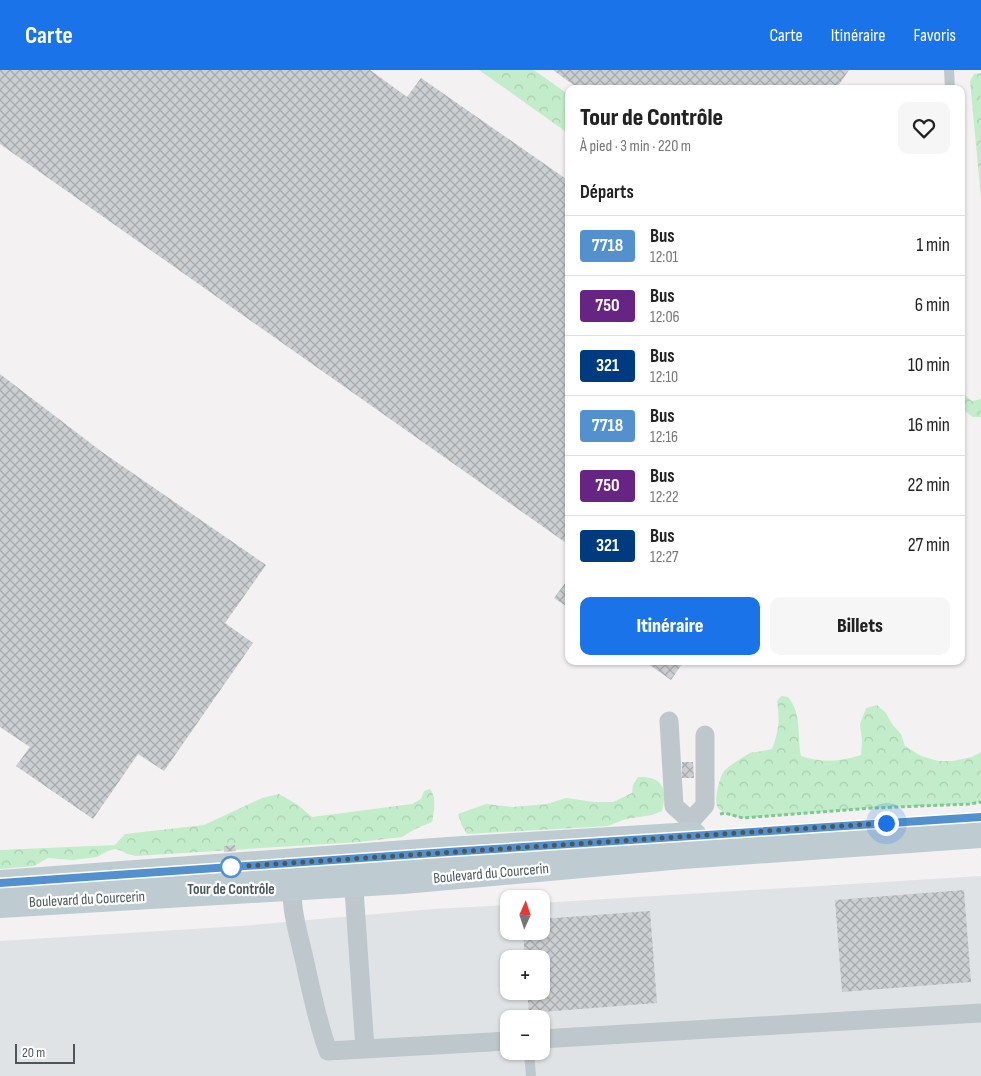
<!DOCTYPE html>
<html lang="fr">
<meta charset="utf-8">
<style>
body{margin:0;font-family:"Sofia Sans Condensed",sans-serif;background:#f6f6f6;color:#222;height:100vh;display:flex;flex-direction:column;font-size:19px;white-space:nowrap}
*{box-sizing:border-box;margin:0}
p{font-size:16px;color:#767676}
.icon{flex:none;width:28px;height:28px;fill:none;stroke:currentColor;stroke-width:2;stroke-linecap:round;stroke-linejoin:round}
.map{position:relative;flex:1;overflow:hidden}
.drawer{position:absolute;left:565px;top:15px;width:400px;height:580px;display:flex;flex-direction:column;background:#fff;border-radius:10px;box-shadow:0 1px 4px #0004}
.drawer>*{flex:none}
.badge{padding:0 10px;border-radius:4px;font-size:18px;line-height:32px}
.needle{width:32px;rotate:3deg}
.fabs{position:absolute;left:500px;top:820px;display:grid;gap:10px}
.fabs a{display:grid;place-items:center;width:50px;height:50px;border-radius:10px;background:#fff;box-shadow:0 1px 4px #0004;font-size:25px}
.scale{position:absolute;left:15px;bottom:12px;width:60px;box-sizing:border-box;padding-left:5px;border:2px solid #4a585d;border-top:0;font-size:14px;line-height:18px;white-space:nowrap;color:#4a585d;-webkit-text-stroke:4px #fff;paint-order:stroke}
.you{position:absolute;width:25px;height:25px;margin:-12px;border:4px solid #fff;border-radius:50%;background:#1a73e8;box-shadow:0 0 0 8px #1a73e833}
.map>.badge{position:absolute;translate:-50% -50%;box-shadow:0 0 0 2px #fff}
h2{padding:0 15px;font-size:19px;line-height:45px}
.round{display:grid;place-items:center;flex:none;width:52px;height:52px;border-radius:10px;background:#f6f6f6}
.headline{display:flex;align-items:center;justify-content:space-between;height:85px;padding:0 15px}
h1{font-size:24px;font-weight:800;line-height:38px}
.action{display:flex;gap:10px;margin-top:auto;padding:10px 15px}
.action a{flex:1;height:58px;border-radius:10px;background:#1a73e8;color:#fff;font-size:20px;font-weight:800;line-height:58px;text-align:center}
.action a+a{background:#f6f6f6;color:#222}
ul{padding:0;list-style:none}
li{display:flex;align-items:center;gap:15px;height:60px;padding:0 15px;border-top:1px solid #e0e0e0}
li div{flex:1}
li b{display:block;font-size:19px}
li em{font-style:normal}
li .badge{min-width:55px;font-weight:700;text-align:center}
header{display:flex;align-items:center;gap:30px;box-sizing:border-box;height:70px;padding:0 25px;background:#1a73e8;color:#fff}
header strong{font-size:24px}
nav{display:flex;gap:28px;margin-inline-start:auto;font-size:18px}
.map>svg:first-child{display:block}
.airport{fill:#e0e3e5;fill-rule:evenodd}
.forest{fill:url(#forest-crowns)}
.building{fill:url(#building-cross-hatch)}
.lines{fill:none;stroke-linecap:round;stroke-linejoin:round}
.path{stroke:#7ec892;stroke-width:3;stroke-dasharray:4 2.5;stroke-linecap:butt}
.service{stroke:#bec8cc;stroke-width:10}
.minor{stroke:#bec8cc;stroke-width:19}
.secondary{stroke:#becbd1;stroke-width:28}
.line-casing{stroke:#fff;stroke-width:11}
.line{stroke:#5291ce;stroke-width:8}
.walk{stroke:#4a585d;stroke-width:5;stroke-dasharray:0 9}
.stop-dot{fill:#fff;stroke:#5291ce;stroke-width:2.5}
.labels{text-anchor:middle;stroke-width:4.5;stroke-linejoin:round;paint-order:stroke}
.street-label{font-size:15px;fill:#4a585d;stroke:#fff}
.stop-label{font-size:15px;font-weight:bold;fill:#4a585d;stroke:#fff}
</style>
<header>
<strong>Carte</strong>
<nav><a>Carte</a><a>Itinéraire</a><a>Favoris</a></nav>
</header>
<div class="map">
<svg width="981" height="1006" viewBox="0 0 981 1006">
<defs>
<pattern id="forest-crowns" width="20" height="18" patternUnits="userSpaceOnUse" patternTransform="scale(1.25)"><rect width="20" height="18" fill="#c3edca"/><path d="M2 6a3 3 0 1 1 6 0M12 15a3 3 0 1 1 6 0" fill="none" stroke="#a9cdb0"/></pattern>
<pattern id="building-cross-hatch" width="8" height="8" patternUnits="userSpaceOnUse" patternTransform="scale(1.25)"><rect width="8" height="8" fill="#cbcfd2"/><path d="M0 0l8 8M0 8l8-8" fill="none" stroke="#a7abae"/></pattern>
</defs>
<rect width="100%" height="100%" fill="#f3f1f1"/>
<path class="airport" d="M981,806V1006H0V871L241,856L433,839L509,835V861H541V833ZM509,889H541V921H509ZM509,949H541V981H509Z"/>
<path class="forest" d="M479,0H534L569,25V64Z
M981,3V128L970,11L974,4Z
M961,322L972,331L981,329V347H973L961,338Z
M781,626L788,627C802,644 797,665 801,686C821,693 840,692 861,685L862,670L860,654L866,638L877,635L886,643L892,654L901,664L905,676L921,686L938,691H953L972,687L981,682V732L969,734L873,738L743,748C735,746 723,745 718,738C713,732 720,706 724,701C731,694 742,688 750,683C752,682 766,681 772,679C779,661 780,650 777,631Z
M638,707C662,706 668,718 662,741L652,745L626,749L608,756L467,764L462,756L458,744L486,734L513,737L547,734L566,728L594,732H613L632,723L633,715Z
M430,719C437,728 434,742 432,752L415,759L402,767L359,772L136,786L127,784L122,781L115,779L108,781L97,787L73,790L48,788L34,796L0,799V780L115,775L125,764L204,755L262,728L279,724L298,735L312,747L412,734L421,729L424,721Z"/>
<path class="building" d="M0,0H370L407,27L421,8L569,111V475L0,74Z
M553,0H849L836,19H579Z
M0,304L102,382L266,495L225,553L253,573L164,701L138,684L93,749L16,696L30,677L0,657Z
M569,508V538L554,528Z
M644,591H684L671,610Z
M682,692H693L694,708H682Z
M235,775L236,781L224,782V776Z
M964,820L971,912L842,922L835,830Z
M650,841L657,933L529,943L527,921H541V889H525L523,861H541V849Z"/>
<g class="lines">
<path class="path" d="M720,744L725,743L743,748L873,738L969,734L981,732"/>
<path class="service" d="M949,0L950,19
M529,981L531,1006"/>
<path class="minor" d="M669,651L674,736L691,751L705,735V665
M349,802L354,819L365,979
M294,805C288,832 298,862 304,888C311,920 317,951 328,981L509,971
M541,969L981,943"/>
<path class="secondary" d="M0,814L448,781L693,766
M0,834L403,810L682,785L981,764"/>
</g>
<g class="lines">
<g class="line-casing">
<path id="line" d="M0,813L448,782L981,747"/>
</g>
<use href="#line" class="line"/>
<path class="walk" d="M231,797L886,753"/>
</g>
<circle class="stop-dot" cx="231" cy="797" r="10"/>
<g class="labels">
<g class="street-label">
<text transform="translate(491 803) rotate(-5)" y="5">Boulevard du Courcerin</text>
<text transform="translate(87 829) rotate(-3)" y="5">Boulevard du Courcerin</text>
</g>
<g class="stop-label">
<text x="231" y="824">Tour de Contrôle</text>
</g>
</g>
</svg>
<div class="fabs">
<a><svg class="needle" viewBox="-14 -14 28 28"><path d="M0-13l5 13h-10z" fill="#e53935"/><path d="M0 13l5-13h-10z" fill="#767676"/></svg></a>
<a>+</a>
<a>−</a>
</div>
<div class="scale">20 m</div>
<div class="you" style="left:886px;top:753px"></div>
<section class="drawer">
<div class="headline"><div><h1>Tour de Contrôle</h1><p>À pied · 3 min · 220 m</p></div><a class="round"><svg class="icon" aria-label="heart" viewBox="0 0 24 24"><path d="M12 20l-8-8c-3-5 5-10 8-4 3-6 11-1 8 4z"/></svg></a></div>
<h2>Départs</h2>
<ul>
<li><span class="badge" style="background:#5291ce;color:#fff">7718</span><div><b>Bus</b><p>12:01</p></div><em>1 min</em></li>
<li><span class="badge" style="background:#662483;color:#fff">750</span><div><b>Bus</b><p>12:06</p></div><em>6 min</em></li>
<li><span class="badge" style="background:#003b80;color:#fff">321</span><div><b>Bus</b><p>12:10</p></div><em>10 min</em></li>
<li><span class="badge" style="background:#5291ce;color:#fff">7718</span><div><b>Bus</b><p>12:16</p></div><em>16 min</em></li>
<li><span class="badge" style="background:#662483;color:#fff">750</span><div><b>Bus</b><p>12:22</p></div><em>22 min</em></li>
<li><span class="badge" style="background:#003b80;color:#fff">321</span><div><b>Bus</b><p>12:27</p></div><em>27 min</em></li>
</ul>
<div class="action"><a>Itinéraire</a><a>Billets</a></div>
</section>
</div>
